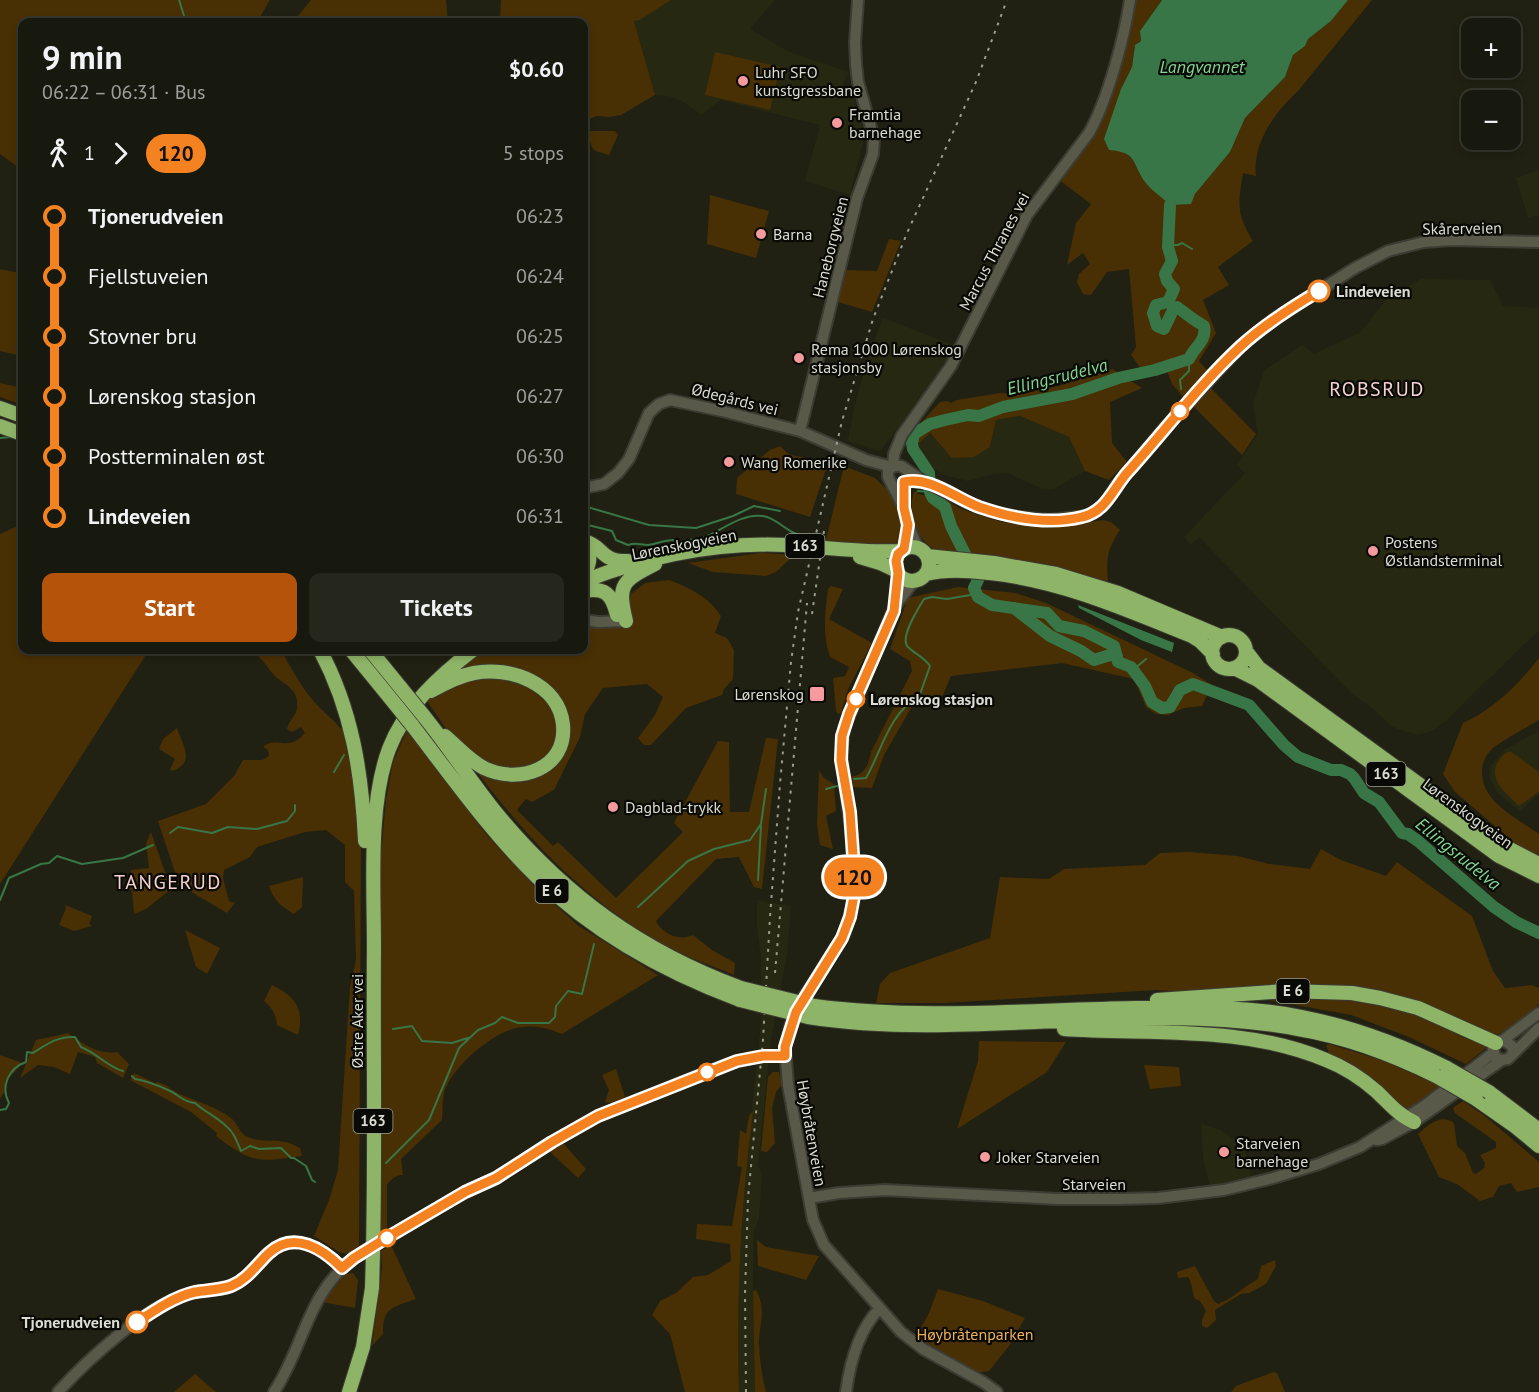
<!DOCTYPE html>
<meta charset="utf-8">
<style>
body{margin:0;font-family:"PT Sans",sans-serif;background:#25261c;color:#f1f3f6;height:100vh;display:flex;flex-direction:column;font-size:22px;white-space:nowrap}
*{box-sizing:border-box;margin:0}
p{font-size:20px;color:#9fa09e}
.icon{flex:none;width:33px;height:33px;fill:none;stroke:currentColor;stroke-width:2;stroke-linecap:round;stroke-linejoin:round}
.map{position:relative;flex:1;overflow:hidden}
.sheet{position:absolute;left:18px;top:18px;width:570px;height:636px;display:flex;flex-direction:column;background:#18190e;border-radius:12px;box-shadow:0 3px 9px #0003,0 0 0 2px #36382e}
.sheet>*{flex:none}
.badge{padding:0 12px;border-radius:20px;font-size:21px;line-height:39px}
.tools{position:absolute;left:1461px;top:18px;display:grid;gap:12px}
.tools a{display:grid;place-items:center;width:60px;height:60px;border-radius:12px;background:#18190e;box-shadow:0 3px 9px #0003,0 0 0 2px #36382e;font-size:30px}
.map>.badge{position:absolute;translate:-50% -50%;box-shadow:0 0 0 3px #fff}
.legs{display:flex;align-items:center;gap:9px;height:66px;padding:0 24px;font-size:20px}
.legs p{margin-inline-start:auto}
.overview{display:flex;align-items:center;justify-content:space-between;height:102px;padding:0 24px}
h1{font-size:33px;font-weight:700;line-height:45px}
.action{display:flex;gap:12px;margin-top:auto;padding:12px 24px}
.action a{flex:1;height:69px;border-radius:12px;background:#b45309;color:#fff;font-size:24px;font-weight:700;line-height:69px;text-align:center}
.action a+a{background:#25261c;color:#f1f3f6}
ul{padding:0 24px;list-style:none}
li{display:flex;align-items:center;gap:21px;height:60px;font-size:22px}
li i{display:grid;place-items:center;width:9px;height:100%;margin:0 8px;background:currentColor}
li i::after{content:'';width:15px;height:15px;margin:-8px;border:4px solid;border-radius:50%;background:#18190e}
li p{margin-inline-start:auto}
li:first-child i{background:linear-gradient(#0000 50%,currentColor 0)}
li:last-child i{background:linear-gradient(currentColor 50%,#0000 0)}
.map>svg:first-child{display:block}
.built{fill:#262812}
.green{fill:#492f04}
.water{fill:#387647}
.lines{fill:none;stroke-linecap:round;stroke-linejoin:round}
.stream{stroke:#387647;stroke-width:2}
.river{stroke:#387647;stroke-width:12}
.secondary-casing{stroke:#3c3c33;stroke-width:14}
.highway-casing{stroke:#3c3c33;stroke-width:16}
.secondary{stroke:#585949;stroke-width:10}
.highway{stroke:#8eb567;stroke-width:14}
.rail{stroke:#9c9d91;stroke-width:2;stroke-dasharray:3 6;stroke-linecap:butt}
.secondary-bridge-casing{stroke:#3c3c33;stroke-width:14;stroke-linecap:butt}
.highway-bridge-casing{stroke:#3c3c33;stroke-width:16;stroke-linecap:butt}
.secondary-bridge{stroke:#585949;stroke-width:10}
.highway-bridge{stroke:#8eb567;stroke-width:14}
.line-1-casing{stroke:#fff;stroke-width:14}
.line-1{stroke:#f58220;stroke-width:9}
.poi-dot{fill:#f59b9e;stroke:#090a05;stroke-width:2}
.stop-1-dot{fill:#fff;stroke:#f58220;stroke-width:3}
.labels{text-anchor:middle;stroke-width:4.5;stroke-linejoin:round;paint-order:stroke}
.shield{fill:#090a05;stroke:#9c9d94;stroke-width:1.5}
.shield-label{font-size:15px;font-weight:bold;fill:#dbdcd2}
.poi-label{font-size:16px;fill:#dbdcd2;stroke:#090a05;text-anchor:start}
.street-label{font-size:16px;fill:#dbdcd2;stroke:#090a05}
.stop-label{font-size:16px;font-weight:bold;fill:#dbdcd2;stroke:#090a05;text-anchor:start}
.park-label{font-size:16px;fill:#efb157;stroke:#090a05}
.water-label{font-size:18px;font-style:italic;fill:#81d792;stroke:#090a05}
.quarter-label{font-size:20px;letter-spacing:1.5px;fill:#f5d1d2;stroke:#090a05}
</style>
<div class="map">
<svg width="1539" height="1392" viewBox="0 0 1539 1392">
<rect width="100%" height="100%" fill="#202112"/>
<path class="built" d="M671,0H775L750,29L789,52L849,72L842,85L852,91L865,134L850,195L805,181L820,125L720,100L702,115L680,100L668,96L655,95L634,21L640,20Z
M1539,170V215L1528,218L1516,178Z
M1421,279L1490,280L1503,306L1539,308V630L1448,719L1432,731L1418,735L1392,727L1371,707L1352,694L1199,537L1191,545L1184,537L1245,473L1237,465L1258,434L1253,403L1264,371L1302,345L1314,354L1361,332L1387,298Z
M883,318L954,345L946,361L923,395L880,451L848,441L854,407L868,358Z
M1020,416L1069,437L1085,471L1054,489H1042L1008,473L993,474L968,481L944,475L932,468L917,447L919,443L929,433L952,457L990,447L996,420Z
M1539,731V794L1520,812L1497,792L1490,778L1491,765L1505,749Z
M757,900L791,906L787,955L771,1040L758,1165L762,1175L759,1219L754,1231L753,1264L755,1392H739L738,1340L739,1271L747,1155L761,1023V957L757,928Z
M1201,1124L1221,1130L1244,1146L1251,1177L1210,1187L1203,1158Z"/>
<path class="green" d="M0,0H270L257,22H22V170L0,154Z
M311,0H446L448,22H293Z
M501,0H671L640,20L634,21L655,95L621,115L609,117L597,116L584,121V22H500Z
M1135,0H1162L1140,31L1141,41L1135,45L1132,67L1121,89L1122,151L1137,162L1145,182L1191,203L1195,194L1230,152L1245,118L1285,77L1293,55L1305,46L1308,39L1331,21L1348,0H1372L1298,91C1275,112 1252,143 1256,176L1243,173C1238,204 1236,213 1253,241L1218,267L1229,285L1203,300L1216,333L1199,361L1207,370L1184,398L1172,384L1166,368L1170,366L1154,368L1143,372L1131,355L1136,347L1129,269L1107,272L1091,295L1083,294L1077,282L1079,274L1090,264L1083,253L1067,265L1076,223L1091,204L1058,179L1093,135Z
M715,52L780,67L770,110L705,95Z
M587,131H615L618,135L609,155C589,149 594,152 587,131Z
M710,195L769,211L756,258L707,244Z
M889,239L901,241L872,312L838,302L845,270L877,271Z
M0,269L14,272H22V356L0,351Z
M1112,369L1142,388L1110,402L1112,443L1127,462L1109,480L1085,471L1069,437L1020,416L996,420L990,447L974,457L952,458L930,433L919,443L910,435L940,402L947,401L951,403L957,400L1000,393L1020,394L1063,385L1078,370L1083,379Z
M0,383L22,388V405L0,397Z
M1208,385L1256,434L1242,455L1191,404Z
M780,446C792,458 790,454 805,458C813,461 818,467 826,469L810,517L736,494L737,478L770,450Z
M844,466L875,478L890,492L897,502L901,517L903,532L901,541L897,545L881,549L825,544Z
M918,490V494L942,498L961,509L1002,522L1052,528L1103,520L1111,522L1120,530C1107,550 1106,558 1108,582C1079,574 1051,565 1022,561C1007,559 991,556 976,554C963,553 946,556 934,549C916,539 907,511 914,492Z
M22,524V650H149L0,884V534Z
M760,553L794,555L776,572L766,576L713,572L688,563Z
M669,580C690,588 709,597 721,616L715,633L727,638L734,650L733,679L724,689L722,695L686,708L651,745H644L638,738L655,715L663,697L647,684L603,688L585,714L580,737L554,790L532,802L526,799L517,810L553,846L558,842L616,898L683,832L674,823L718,741L729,742L730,812H749L766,738L778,739L762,889L754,887L739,857L716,859L656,921C663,935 680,941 693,935L712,950L735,963L734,975C709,964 682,956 659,942C558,884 491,796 427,701L472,659L487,650H584V627L618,626L632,593L645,583Z
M831,586L843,589L829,619L872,643L848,689L841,713L838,714L836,711L833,678L845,676L849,667L830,657C822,634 825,612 828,589Z
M958,587L1015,593L1046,603L1193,673L1212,685L1202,706L1184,708L1168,715L1156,714L1146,707L1134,679L1062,663L951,676L943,695L926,704L911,708L884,755L872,788L852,787L850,777C865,775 868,766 871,752L912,671L910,661L890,649L908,598Z
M245,650H281C292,670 304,692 320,708C328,716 333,719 340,728L346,729L361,838L359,1247L347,1254L339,1252L314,1236L329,1200L338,1170L350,987L356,960L354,891L345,882V845L326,830L305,832L257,847L250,857L224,870L223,878L229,901L235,903L227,913L183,887L175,872L158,821L206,804L234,776L243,760H262L269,756L268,750L263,747C275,735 288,753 305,733L301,727L292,732L287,729C289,720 296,716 297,708C299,691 288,686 277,678C270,672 265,662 258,656C254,653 249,652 245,650Z
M1539,658V720C1526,728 1501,741 1491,750C1485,756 1482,764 1482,771C1481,802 1517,818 1539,834V856L1522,849L1455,792L1443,774L1463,723C1494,709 1518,685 1539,658Z
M177,728C183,746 196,763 172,771L170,769L175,759L159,749L163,739Z
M407,730L485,833L535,887L579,926L658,975L562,1034C549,1029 537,1025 522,1027C496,1029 451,1067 444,1093C442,1101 443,1112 442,1120L401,1159L403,1175C397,1174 390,1180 387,1185V1229L380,1233L381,855L386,800L393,762Z
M1510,751L1539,772V792L1519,806C1507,794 1486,779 1499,760C1502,756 1505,753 1510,751Z
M819,770L823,777L834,784L836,811L826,816L833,849L820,845L817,824Z
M151,832L171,889L146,909L134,914L132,891L127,887L131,870L149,868L146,843Z
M1321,849L1341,860L1386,876L1397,862L1472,916L1493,971L1505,988L1532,985L1539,988V1004L1513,1027L1496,1035L1485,1049L1466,1064L1409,1037L1351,1015L1257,998L1157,990L944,1003H876L880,984L890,973L990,938L1000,877L1049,879L1064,869L1145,865L1160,853L1190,852L1238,856L1269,864L1310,869Z
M303,877L302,907L294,914C281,906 274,901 269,886Z
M65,905L92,916L89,924L92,926L74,931L59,925L66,908Z
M185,930L220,948L207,974L196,967Z
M272,985C295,996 305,1009 298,1035L277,1025C276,1014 273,1009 264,1001Z
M68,1033C83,1044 99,1055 117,1052L129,1064L123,1078L97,1063L95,1057L78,1052L70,1074L54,1067L38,1065L20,1078L36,1040Z
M979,1041L1066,1042L1047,1072L957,1129L978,1061Z
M1329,1044L1388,1062L1441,1087L1406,1113L1330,1056L1326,1045Z
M0,1055L23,1063L5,1082V1091L0,1099Z
M1144,1065L1179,1067L1181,1086L1150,1089Z
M616,1069L625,1097L613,1103L605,1102L609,1090L602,1075Z
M773,1072H779L782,1085L776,1092L772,1108L775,1143L767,1152L761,1151L768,1077Z
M134,1073L155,1083L158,1082L167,1086C178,1097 217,1105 232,1119C239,1125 239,1135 251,1138C268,1144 280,1136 300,1148L302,1156C257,1162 253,1164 216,1136L217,1133L191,1112L130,1080Z
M1463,1101L1485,1116L1539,1162V1187L1517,1192L1511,1183L1499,1186L1493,1197L1480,1201L1457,1184L1439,1177L1418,1134C1428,1125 1441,1113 1454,1123L1457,1146L1465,1153L1473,1173L1476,1174L1484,1168L1485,1163L1480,1155L1496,1148V1142L1455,1113L1453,1108Z
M753,1111C741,1204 736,1298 739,1392H685L670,1334L652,1315L660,1301L676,1293L693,1277L708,1275L731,1261L730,1244L696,1239L697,1224L732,1226L742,1167L737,1166L740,1130L746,1134L749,1116Z
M563,1143L586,1169L578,1178L549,1151Z
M757,1240L766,1247L819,1256L806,1280L758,1266Z
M391,1245L416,1299C394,1307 382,1307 383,1334L372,1346L382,1268L381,1251Z
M1275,1260L1276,1266L1266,1284L1249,1293L1241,1294L1215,1310L1216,1320L1207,1328L1202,1326V1320L1206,1311L1200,1301L1195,1299C1191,1291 1193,1284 1188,1277L1178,1278L1177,1272L1195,1266L1214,1301L1218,1304C1234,1298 1243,1287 1258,1279L1261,1266Z
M353,1273L358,1280L355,1308L322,1302L346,1274Z
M938,1289L983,1301L1025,1318L1009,1346L989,1371L976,1373L916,1337L929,1313Z
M756,1290C767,1310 759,1323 759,1345C760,1361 762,1377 766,1392H755L753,1291Z
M1273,1372L1277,1373L1285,1392H1231L1236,1386Z
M195,1374L216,1392H174Z"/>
<path class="water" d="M1162,0H1348L1331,21L1308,39L1305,46L1293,55L1285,77L1245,118L1230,152L1195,194L1191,204L1170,205C1163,198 1152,191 1145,182C1132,164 1138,152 1109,150L1104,139L1121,89L1132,67L1135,45L1141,41L1140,31Z
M1078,605L1174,643L1172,652L1141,640L1079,608Z"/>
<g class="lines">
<path class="stream" d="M179,0L186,22
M1168,245H1178L1182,243L1192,249
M1181,389L1180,380L1189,371V359
M0,438L12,437
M918,491L930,492
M584,506L649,525L696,528L733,516L754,506L780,511
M584,524L612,531L616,540L628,545C637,542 640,545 648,545C657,544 663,540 674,540L676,544C685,538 693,541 703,538C721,531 741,513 763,516C778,518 787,534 804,536
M1133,670L1146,659
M334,772L344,755
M854,779L866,778C881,752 890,711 919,697L930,666C924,657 915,654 908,647C899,638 918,609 924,599L932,597L947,599L976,594
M826,789L837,786
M170,833L178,827L212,833L228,827L257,829L287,821L295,811V805
M758,880L761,826
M0,900L9,878L41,864L49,863L57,856L82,864L123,858L153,845
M638,907L688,861L714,849L750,840L761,824L766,789
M393,1029L412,1026L422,1041L452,1043L468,1038
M132,1076L135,1079C144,1080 159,1086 168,1090C178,1094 184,1103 195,1103C205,1112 217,1117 226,1126C234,1132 237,1142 241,1151L250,1146L259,1149L281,1148L291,1158H294L306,1166L312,1180L315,1182
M0,1110L6,1109L9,1103C0,1086 9,1068 26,1062L27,1052L33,1053C47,1044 58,1036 75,1037L81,1047C98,1054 108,1067 123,1071
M386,1163L429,1120L459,1048L478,1030L495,1023L502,1017L518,1023H549L555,1017L556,1006L568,991L582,994L594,944"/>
<path class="river" d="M1170,205L1168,247L1172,261L1165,274L1167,281L1174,289L1168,302L1156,305L1153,313L1157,326L1164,329L1174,308L1177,307L1193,319L1204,326C1207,341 1195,346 1189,359L1155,370L1118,378L1072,394L1003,407L979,416L968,415L945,420L930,424L914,434L912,443L913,449L929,473L930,492L933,498L945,507L951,526L978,580L974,588L978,597L992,605L1047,613L1059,626L1084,631L1114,646L1118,662L1131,667L1145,686L1152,702L1162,708L1170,707L1180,690L1193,684L1249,705L1284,745L1298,757L1331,770H1341L1350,774L1354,778L1364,793L1379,802L1402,833L1408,834L1418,841L1494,907L1516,922L1539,933
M1014,608L1050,636L1081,651L1094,660L1110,655L1117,656"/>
<g class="secondary-casing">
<path id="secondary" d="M800,431L857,198L873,154L874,138L858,82L856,64L855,42L858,0
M893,466H901L923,481L964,501L998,513L1018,517L1049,520L1087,516L1103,506L1116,486L1162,431L1241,346L1274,319L1355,268L1388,251L1424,242L1451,240L1539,242
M893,466L894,454L902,435L951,366L1027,215L1089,133C1108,99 1124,39 1130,0
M893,466L888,471V477L904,508
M904,482V508L908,525L904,549
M584,488L604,484L618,473L629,459L649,413L659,404L670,400L722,411L800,431L866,460L892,467
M908,525L918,548
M914,581L895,606L844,728L841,754L853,845L854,885L852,907L847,925L842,938L799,1005L791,1024L785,1047L788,1085L813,1220L824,1245L901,1332L923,1349L983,1382L997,1392
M895,606L898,573
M584,620L598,622L626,621
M1503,1040L1539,1013
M1513,1052L1512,1046L1503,1040L1496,1043L1493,1049L1496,1058L1502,1060L1508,1059L1539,1028
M1377,1140L1382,1139L1414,1122L1502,1060
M809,1198L839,1193L885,1190L1057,1199H1120L1158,1198L1224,1190L1273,1178L1319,1164L1360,1147L1424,1106L1493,1053
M383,1240L465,1192L496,1178L552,1142L598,1116L728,1064L755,1057
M58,1392C88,1359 142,1310 184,1295C200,1290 217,1292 233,1285C249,1278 257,1263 270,1252C295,1231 323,1249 342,1268
M274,1392C305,1345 306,1295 354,1258
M846,1392C850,1362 858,1331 879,1309"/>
</g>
<g class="highway-casing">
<path id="highway" d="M0,408L22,416
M0,426L22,434
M584,541C604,546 600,562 628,561
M584,545C591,554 591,563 584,573
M895 564a17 17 0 1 1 34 0a17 17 0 1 1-34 0Z
M927,556L994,563L1056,574L1118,593L1222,637
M860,557L880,563L897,571
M926,574C947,569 968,571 990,573C1062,581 1125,609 1192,636L1200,641L1213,654
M584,581C649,556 716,542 786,545C824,547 863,553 901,551
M584,591C605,587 612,594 617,615
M626,621C617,584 622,581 655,564
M1212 652a17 17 0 1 1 34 0a17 17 0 1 1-34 0Z
M320,650C352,710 362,773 365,841
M351,650L391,699
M370,650L401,688
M1246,651L1259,668L1504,846L1539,864
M1234,668L1258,680L1499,856L1539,876
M431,691C445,683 458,676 474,673C509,666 559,683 563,725C567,769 519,785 484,768C469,760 458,747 445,736
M423,715C449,747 471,782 497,814C565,896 641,951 741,988
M412,725C452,777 490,831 537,877C595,934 665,972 740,1000
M1157,1000L1286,991L1352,993L1380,998L1418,1008L1496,1043
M814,1006C921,1020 1027,1010 1135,1008C1191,1007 1247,1006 1302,1017C1353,1027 1401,1045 1447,1068
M808,1017C970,1042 1138,999 1298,1029C1346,1037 1392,1054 1436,1076
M1064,1029C1150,1035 1244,1025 1326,1060C1344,1067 1361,1078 1376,1091C1388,1102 1399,1116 1414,1122
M1489,1092L1539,1130
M1476,1099L1516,1127L1539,1146
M349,1392L363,1347L372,1288C376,1175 373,1061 374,947C374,887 368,805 389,749C405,707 439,676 473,650"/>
</g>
<use href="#secondary" class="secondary"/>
<use href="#highway" class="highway"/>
<path class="rail" d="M812,614L824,531
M775,973L807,603
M746,1392L745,1294L748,1198L763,1040L770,917L780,784L791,662L798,612L842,421L873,319L907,233L976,82L1007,0"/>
<g class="secondary-bridge-casing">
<path id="secondary-bridge" d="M755,1057L770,1056
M354,1258L383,1240"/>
</g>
<g class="highway-bridge-casing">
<path id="highway-bridge" d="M401,688L423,715
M391,699L412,725
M741,988L814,1006
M740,1000L808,1017
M1447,1068L1489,1092
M1436,1076L1476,1099"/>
</g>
<use href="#secondary-bridge" class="secondary-bridge"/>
<use href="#highway-bridge" class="highway-bridge"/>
</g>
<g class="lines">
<g class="line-1-casing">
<path id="line-1" d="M137,1322C155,1310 174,1297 195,1292C207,1290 219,1290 231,1286C248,1279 257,1264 269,1253C294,1230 323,1249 342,1268L354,1258L383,1240L465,1192L496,1178L552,1142L598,1116L737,1061L763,1056H785V1047L796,1012L842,938L850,917L854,896V870L850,812L841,760L842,736L849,714L894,611L898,573L896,561L898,554L904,549L908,525L904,508V482C930,476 955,498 979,507C1011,518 1049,525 1082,517C1105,512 1112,491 1126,474C1164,432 1199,385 1241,346C1265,324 1292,307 1319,291"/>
</g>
<use href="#line-1" class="line-1"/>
</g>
<g class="poi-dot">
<circle cx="743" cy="81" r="6"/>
<circle cx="837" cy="123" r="6"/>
<circle cx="761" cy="234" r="6"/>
<circle cx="799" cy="358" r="6"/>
<circle cx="729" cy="462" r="6"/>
<circle cx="1373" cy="551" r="6"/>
<rect x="809" y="686" width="16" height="16" rx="3"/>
<circle cx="613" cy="807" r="6"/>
<circle cx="1224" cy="1152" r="6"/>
<circle cx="985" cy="1157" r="6"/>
</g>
<g class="stop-1-dot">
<circle cx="1319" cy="291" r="10"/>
<circle cx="1180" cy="411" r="8"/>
<circle cx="856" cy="699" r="8"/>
<circle cx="707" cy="1072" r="8"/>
<circle cx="387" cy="1238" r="8"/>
<circle cx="137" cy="1322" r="10"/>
</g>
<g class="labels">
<g class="shield">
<rect x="785.5" y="534" width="39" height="24" rx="4.5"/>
<rect x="1366.5" y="762" width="39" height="24" rx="4.5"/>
<rect x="535.5" y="879" width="33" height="24" rx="4.5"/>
<rect x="1276.5" y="979" width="33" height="24" rx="4.5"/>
<rect x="353.5" y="1109" width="39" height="24" rx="4.5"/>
</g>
<g class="shield-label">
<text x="805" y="551">163</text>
<text x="1386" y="779">163</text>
<text x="552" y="896">E 6</text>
<text x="1293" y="996">E 6</text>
<text x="373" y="1126">163</text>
</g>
<g class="poi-label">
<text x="755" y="78">Luhr SFO<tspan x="755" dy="18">kunstgressbane</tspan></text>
<text x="849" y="120">Framtia<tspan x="849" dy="18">barnehage</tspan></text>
<text x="773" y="240">Barna</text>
<text x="811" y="355">Rema 1000 Lørenskog<tspan x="811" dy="18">stasjonsby</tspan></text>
<text x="741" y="468">Wang Romerike</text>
<text x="1385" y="548">Postens<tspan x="1385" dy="18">Østlandsterminal</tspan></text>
<text x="804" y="700" text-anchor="end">Lørenskog</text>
<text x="625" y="813">Dagblad-trykk</text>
<text x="1236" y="1149">Starveien<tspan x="1236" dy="18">barnehage</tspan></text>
<text x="997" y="1163">Joker Starveien</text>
</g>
<g class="street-label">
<text transform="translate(1462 228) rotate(-1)" y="6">Skårerveien</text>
<text transform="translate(830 247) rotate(-76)" y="6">Haneborgveien</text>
<text transform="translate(994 251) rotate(-62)" y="6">Marcus Thranes vei</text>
<text transform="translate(735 399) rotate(14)" y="6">Ødegårds vei</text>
<text transform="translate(684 544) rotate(-11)" y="6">Lørenskogveien</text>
<text transform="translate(1468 813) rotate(36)" y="6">Lørenskogveien</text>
<text transform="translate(357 1021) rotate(-90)" y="6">Østre Aker vei</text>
<text transform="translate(812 1133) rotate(80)" y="6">Høybråtenveien</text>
<text x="1094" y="1190">Starveien</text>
</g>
<g class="stop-label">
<text x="1336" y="297">Lindeveien</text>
<text x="870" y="705">Lørenskog stasjon</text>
<text x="120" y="1328" text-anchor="end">Tjonerudveien</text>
</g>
<g class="park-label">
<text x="975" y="1340">Høybråtenparken</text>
</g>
<g class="water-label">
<text x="1202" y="73">Langvannet</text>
<text transform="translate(1057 377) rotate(-14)" y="6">Ellingsrudelva</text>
<text transform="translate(1458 854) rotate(39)" y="6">Ellingsrudelva</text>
</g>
<g class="quarter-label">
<text x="1377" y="396">ROBSRUD</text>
<text x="168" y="889">TANGERUD</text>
</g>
</g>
</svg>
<div class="tools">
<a>+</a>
<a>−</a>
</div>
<b class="badge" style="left:854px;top:877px;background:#f58220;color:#111">120</b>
<section class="sheet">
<div class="overview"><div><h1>9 min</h1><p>06:22 – 06:31 · Bus</p></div><b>$0.60</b></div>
<div class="legs"><svg class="icon" aria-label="walk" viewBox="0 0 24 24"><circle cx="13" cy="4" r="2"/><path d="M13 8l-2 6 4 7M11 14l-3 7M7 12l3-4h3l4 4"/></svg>1<svg class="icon" aria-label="forward" viewBox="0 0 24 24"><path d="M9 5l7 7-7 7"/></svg><b class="badge" style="background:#f58220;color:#111">120</b><p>5 stops</p></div>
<ul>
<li><i style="color:#f58220"></i><b>Tjonerudveien</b><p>06:23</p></li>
<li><i style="color:#f58220"></i><span>Fjellstuveien</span><p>06:24</p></li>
<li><i style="color:#f58220"></i><span>Stovner bru</span><p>06:25</p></li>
<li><i style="color:#f58220"></i><span>Lørenskog stasjon</span><p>06:27</p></li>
<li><i style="color:#f58220"></i><span>Postterminalen øst</span><p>06:30</p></li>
<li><i style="color:#f58220"></i><b>Lindeveien</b><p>06:31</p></li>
</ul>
<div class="action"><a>Start</a><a>Tickets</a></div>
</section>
</div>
